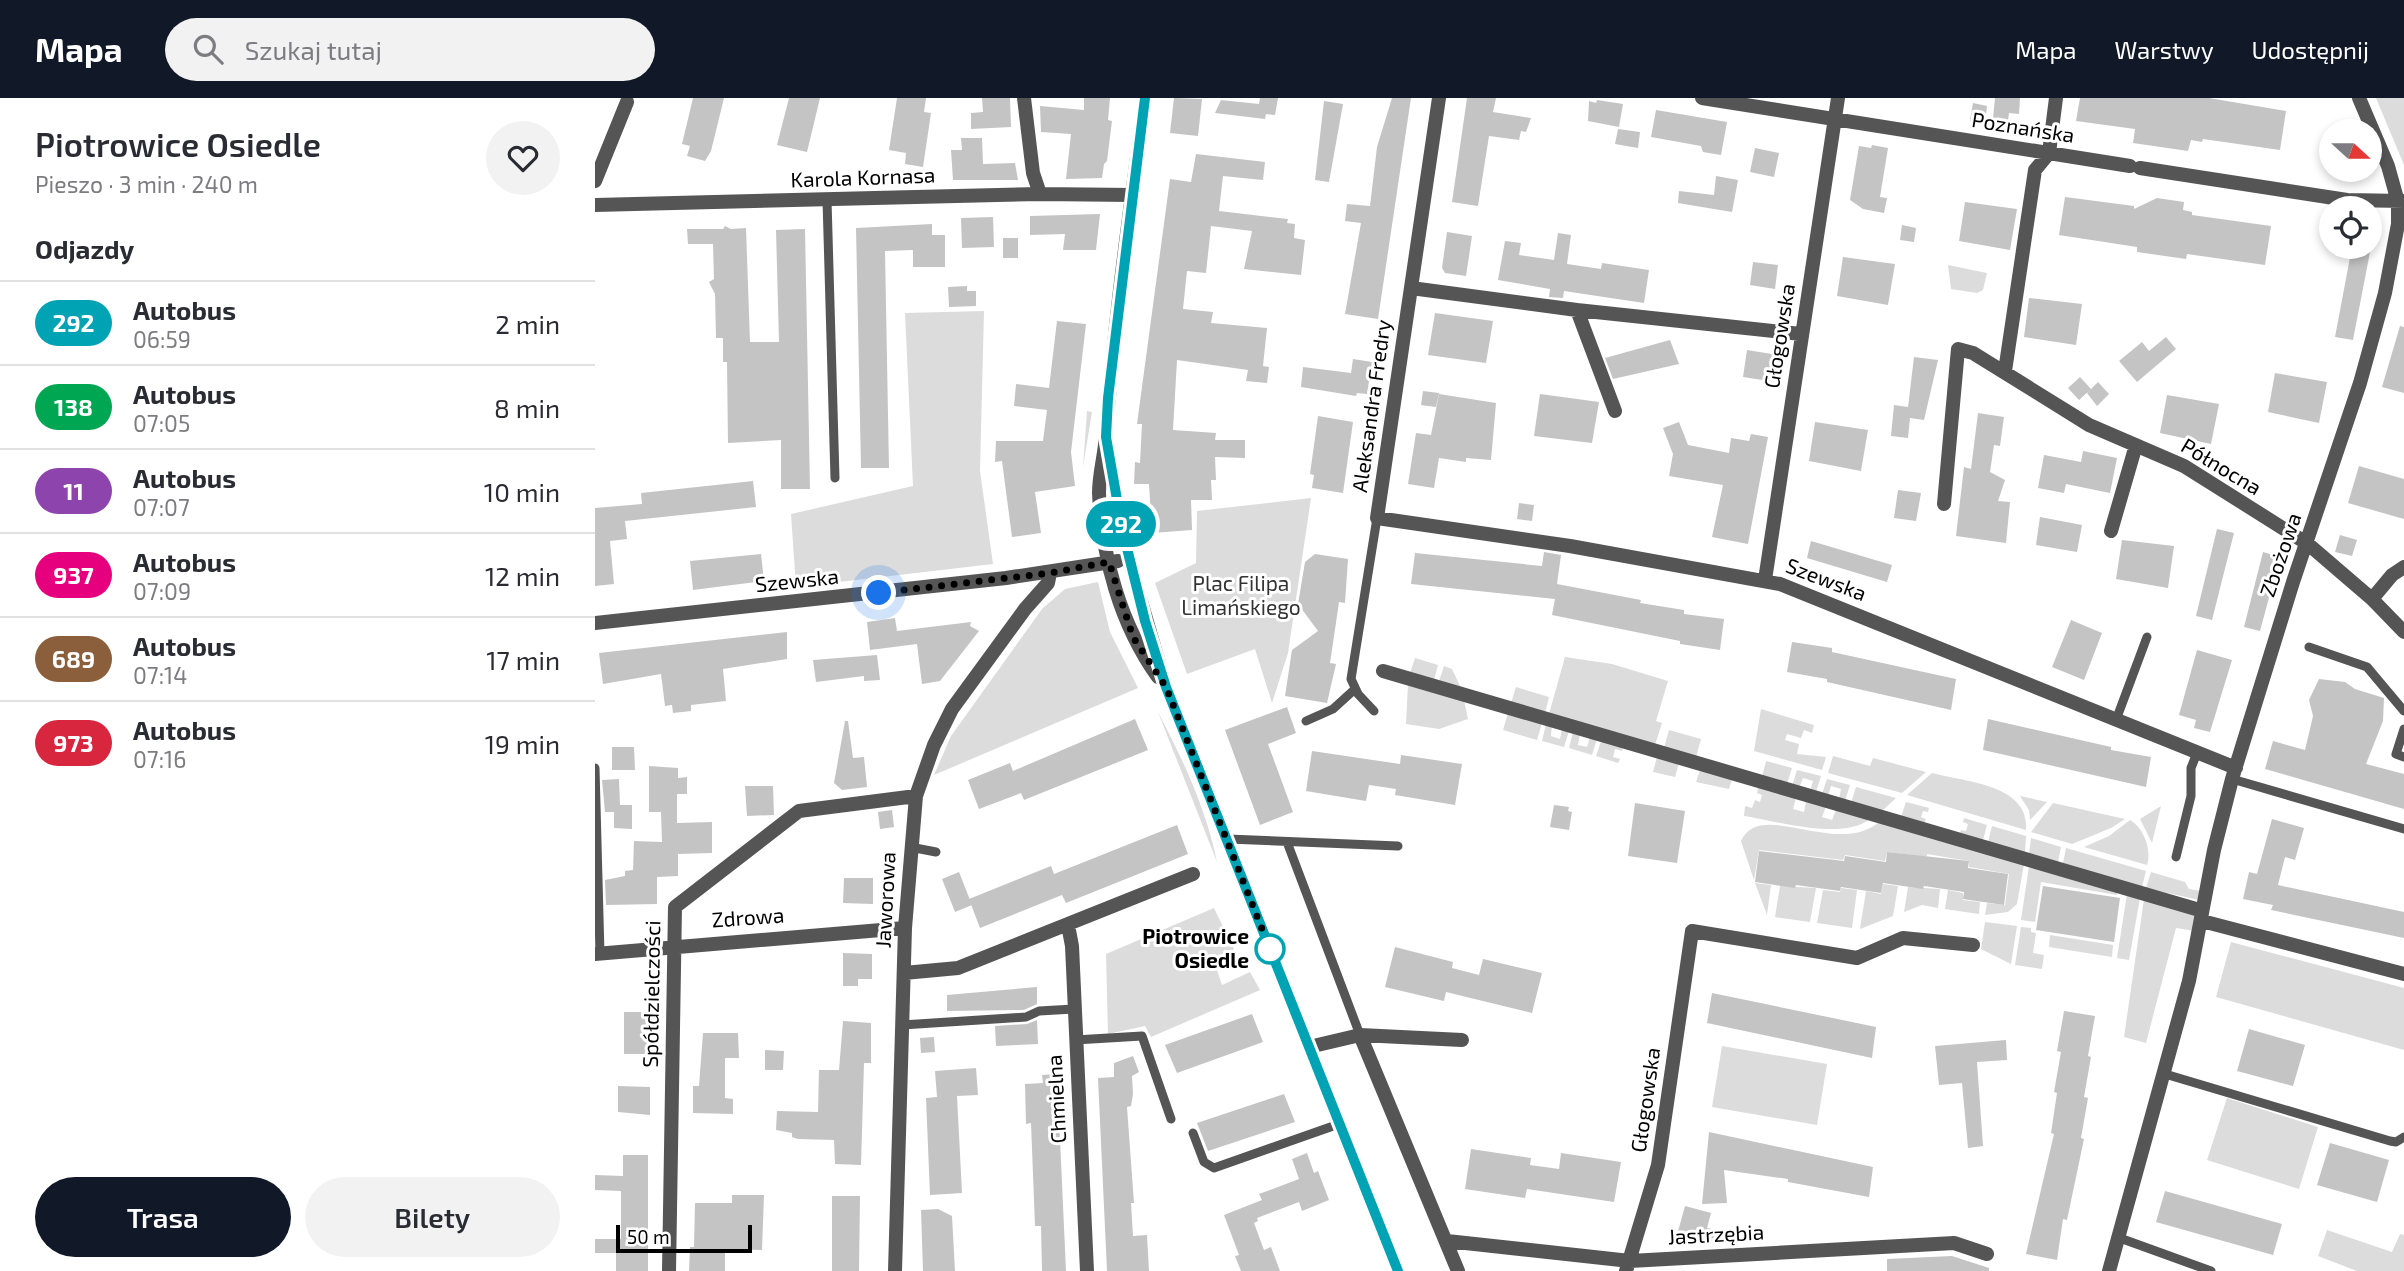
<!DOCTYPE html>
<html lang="pl">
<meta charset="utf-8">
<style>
body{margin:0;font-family:"Exo 2",sans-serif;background:#f2f2f3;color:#2b2b33;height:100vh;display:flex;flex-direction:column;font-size:26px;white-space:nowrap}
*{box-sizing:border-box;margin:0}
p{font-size:23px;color:#7c7c81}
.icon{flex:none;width:38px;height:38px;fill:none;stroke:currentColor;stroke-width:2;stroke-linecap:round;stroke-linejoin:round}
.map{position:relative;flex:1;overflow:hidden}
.drawer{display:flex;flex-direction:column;background:#fff;width:595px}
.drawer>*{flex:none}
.badge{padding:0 14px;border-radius:23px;font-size:24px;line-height:46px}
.needle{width:46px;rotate:111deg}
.fabs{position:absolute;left:1724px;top:21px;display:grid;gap:14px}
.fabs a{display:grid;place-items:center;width:63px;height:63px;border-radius:50%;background:#fff;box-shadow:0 4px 10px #0003;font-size:35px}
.scale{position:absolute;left:21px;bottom:18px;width:136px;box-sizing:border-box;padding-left:7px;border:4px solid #000;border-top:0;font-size:19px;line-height:24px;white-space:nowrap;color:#000;-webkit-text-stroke:5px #fff;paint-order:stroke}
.you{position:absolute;width:35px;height:35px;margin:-18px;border:5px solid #fff;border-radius:50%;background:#1a73e8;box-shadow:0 0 0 10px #1a73e833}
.map>.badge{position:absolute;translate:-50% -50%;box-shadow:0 0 0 4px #fff}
h2{padding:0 35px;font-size:26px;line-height:63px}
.round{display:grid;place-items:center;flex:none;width:74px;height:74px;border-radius:37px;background:#f2f2f3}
.overview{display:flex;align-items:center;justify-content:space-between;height:119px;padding:0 35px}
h1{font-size:33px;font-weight:600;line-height:52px}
.cta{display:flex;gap:14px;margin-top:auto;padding:14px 35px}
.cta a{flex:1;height:80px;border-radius:42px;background:#111827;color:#fff;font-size:28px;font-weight:600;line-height:80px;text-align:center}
.cta a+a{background:#f2f2f3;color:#2b2b33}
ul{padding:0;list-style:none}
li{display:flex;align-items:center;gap:21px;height:84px;padding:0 35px;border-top:2px solid #e1e1e2}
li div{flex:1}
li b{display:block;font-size:26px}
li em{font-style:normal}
li .badge{min-width:77px;font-weight:700;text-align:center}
header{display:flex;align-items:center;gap:42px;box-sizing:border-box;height:98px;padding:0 35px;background:#111827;color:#fff}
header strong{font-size:33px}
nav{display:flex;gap:38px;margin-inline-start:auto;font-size:24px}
.search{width:490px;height:63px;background:#f2f2f3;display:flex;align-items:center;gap:18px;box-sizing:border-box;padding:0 24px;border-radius:38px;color:#7c7c81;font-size:26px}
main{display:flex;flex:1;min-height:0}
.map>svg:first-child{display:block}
.green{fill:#dcdcdc}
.building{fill:#c4c4c4}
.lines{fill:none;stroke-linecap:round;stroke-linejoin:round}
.service{stroke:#555;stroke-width:9}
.pedestrian{stroke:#555;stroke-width:14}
.minor{stroke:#555;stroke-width:14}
.tertiary{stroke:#555;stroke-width:14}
.line-casing{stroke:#fff;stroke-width:16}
.line{stroke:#00a3b4;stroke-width:10}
.walk{stroke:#000;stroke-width:7;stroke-dasharray:0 12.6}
.stop-dot{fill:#fff;stroke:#00a3b4;stroke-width:3.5}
.labels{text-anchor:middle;stroke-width:6;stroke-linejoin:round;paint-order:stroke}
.street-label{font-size:21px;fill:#000;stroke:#fff}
.park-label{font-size:21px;fill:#333;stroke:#fff}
.stop-label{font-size:21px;font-weight:bold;fill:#000;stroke:#fff;text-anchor:end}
</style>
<header>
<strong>Mapa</strong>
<div class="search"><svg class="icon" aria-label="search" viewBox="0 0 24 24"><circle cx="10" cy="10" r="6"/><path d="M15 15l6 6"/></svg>Szukaj tutaj</div>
<nav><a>Mapa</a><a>Warstwy</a><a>Udostępnij</a></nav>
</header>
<main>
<section class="drawer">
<div class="overview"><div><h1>Piotrowice Osiedle</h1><p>Pieszo · 3 min · 240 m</p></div><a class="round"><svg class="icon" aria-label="heart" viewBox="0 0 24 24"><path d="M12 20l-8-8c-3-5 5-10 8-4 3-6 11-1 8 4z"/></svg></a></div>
<h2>Odjazdy</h2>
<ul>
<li><span class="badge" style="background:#00a3b4;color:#fff">292</span><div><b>Autobus</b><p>06:59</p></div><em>2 min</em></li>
<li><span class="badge" style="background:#00a651;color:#fff">138</span><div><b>Autobus</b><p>07:05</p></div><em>8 min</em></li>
<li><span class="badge" style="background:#8e44ad;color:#fff">11</span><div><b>Autobus</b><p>07:07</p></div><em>10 min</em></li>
<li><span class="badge" style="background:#e6007e;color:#fff">937</span><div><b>Autobus</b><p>07:09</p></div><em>12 min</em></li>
<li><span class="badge" style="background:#8b5e3c;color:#fff">689</span><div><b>Autobus</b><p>07:14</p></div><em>17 min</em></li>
<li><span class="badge" style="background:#d7263d;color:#fff">973</span><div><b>Autobus</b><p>07:16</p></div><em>19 min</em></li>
</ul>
<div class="cta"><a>Trasa</a><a>Bilety</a></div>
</section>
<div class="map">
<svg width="1809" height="1173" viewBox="0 0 1809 1173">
<rect width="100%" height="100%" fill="#fff"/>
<path class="green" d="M1781,0H1809V67Z
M1353,167L1392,175L1388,192L1382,195L1356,191Z
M389,213L385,373L398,466L201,489L196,416L318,388L310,215Z
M492,313L497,314L488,369Z
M716,400L693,555L677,605L660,551L592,576L560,485L601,465L602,413Z
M503,484L515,534L543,590L339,677L356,638L447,511L470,491Z
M970,559L1017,566L1073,583L1061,623L1067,625L1060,647L954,616Z
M820,560L843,567L839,582L815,575Z
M849,568L857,571L866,590L844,583Z
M813,586L869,602L873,621L844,631L811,626Z
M921,589L954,599L950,615L916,605Z
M1166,611L1219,627L1217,635L1209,632L1206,640L1192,636L1190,642L1204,646L1202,656L1231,659L1227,672L1159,653Z
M563,614C588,662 611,710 622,764Z
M913,615L947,625L942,642L908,632Z
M951,626L957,628L956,638L965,641L967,631L974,633L969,649L947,643Z
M1074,632L1106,641L1101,659L1069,650Z
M978,634L985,636L983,647L992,649L995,639L1002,641L997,657L974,650Z
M1006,643L1028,649L1027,653L1020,651L1018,659L1025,661L1023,665L1001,658Z
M1238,658L1275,668L1278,660L1331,674L1307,695L1233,675Z
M1062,659L1084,665L1080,679L1058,674Z
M1171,663L1197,670L1192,686L1167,679Z
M1105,672L1137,681L1134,691L1101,684Z
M1202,672L1226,678L1221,694L1215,693L1218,683L1208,680L1204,690L1197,688Z
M1337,675C1369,684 1435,686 1431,732L1312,697Z
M1232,681L1255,687L1250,703L1244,701L1246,691L1236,688L1233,698L1227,696Z
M1163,689L1201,700L1198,711L1209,714L1211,703L1231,709L1227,719L1237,722L1241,712L1275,721C1247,743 1182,723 1149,718L1150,708L1157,710L1160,702L1165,704L1167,697L1162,695Z
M1261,689L1301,700L1287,713L1256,705Z
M1425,698L1452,704L1435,722L1434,712Z
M1311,704L1334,710L1333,714L1328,713L1326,719L1331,721L1329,726L1306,719Z
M1458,705L1530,721L1516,730L1477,746L1436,734Z
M1566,708L1557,745L1545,721Z
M1369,720L1392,727L1388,742L1365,735L1366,732L1371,733L1373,726L1368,724Z
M1535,722C1549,730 1557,752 1552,767L1489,749L1514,738Z
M1284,724L1429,766L1422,806L1413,814L1390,817L1392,805L1410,807L1414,776L1374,769V763L1332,756V759L1292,754L1290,763L1250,757L1248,762L1164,752L1159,782L1146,743C1165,700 1242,760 1284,724Z
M1397,728L1431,738L1430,754L1393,744Z
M1436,740L1466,749L1463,764L1434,756Z
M1471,750L1551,773L1547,789L1468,765Z
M1434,768L1522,793V797L1446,784L1440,824L1426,822Z
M1556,774L1590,784L1594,791L1606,793L1604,802L1551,790Z
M1160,785L1176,787L1172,817Z
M1288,786L1303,788L1298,818L1265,831L1271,793L1286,796Z
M1185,788L1221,790L1215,824L1180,819Z
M1313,789L1345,791L1343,810L1327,807L1309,814Z
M1246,790L1262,792L1257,830L1222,825L1228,792L1245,794Z
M1353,792L1368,795V802L1385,804L1384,816L1350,811Z
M1532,796L1545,800L1534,862L1522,860Z
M1549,801L1601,815L1600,833L1581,830L1551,945L1529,939Z
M619,810L639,851L619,863L627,887L655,874L665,892L556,939L550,928L513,936L511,856Z
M1390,824L1422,828L1416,866L1386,851Z
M1426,829L1436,830V834L1441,835L1438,855L1449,857L1447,871L1420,867Z
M1455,837L1518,847L1517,859L1454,849Z
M1636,844L1809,890V952L1621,899Z
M1127,948L1232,966L1222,1027L1117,1009Z
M1632,1000L1723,1029L1704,1091L1612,1062Z
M1732,1132L1797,1154L1805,1136L1809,1137V1173H1762L1723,1158Z"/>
<path class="building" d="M98,0H129L116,53L110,63L92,58L95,48L87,46Z
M194,0H225L212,54L182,47Z
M302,0H331L329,14L336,15L328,69L310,66L311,55L294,52Z
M387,0H415L416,29L376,31V15L388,14Z
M489,0H515L513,22L517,23L512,63L509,66L507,80L471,81L476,36L446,34L445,8L489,12Z
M579,0L607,1L603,38L575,35Z
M665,0H683L680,17L671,16L670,21L620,15L626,2L664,6Z
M797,0H816L783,221L750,216L766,125L750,123L752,106L775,108L782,49Z
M872,0H901L898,14L936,20L931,34L926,33L924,42L894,38L883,108L857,104Z
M1400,0H1425L1424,16L1414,15L1413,22L1398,20Z
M1485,0H1614L1691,13L1685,52L1608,41L1607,44L1596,42L1593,53L1538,45L1540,31L1481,23Z
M1002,2L1028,6L1024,29L993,23L994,3L1001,5Z
M729,3L748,6L734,84L720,82Z
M1378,5L1392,8L1390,25L1375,23Z
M1061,12L1132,24L1126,57L1108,54L1106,48L1056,39Z
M1023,31L1045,34L1043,50L1020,46Z
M366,40H387L388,66L420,65L423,82H358L356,52H367Z
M1277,47L1293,50L1285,99L1292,100L1289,115L1268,111L1255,102L1264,48L1276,50Z
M1160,50L1184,55L1179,79L1155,74Z
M601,56L670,64L668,82L628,78L624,113L693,121L692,125L700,126L699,140L710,142L706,177L649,171L657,133L616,128L611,175L592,173L588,211L618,214L616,225L672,230L668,268L674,269L672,285L651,283L653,272L582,262L578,332L621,335L620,342H650V360L620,359L621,382H616L617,402H596L597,432L557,435L554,386H539L540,364L545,365L547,326H542L575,81L596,84Z
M1121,78L1143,82L1137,114L1083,105L1084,93L1119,97Z
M1470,99L1539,108V111L1562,100L1589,104L1588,112L1597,114V117L1676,128L1670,167L1592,156L1591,161L1542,154V149L1464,137Z
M1370,104L1422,111L1415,152L1364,143Z
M505,116L501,152H468L470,136L435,137V118Z
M398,119L399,149L367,150L366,120Z
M337,126V137H350V169H318V152L290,153L294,370H266L261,130Z
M1307,127L1321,130L1319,144L1305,142Z
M130,128L136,131L151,130L155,244H184L181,132L210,131L215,391H186V342L133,345L132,264H128V240H121L120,196L114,184L119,181L118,146H93L92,131H128Z
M852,134L877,138L871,178L850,175L847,170Z
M963,135L976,137L972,166L1006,171L1007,165L1054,172L1049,205L969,193L968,200L954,199L955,191L903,182L910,143L926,145L924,157L959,162Z
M408,140H423V160H408Z
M1757,149H1776L1758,242L1740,239Z
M1248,159L1300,166L1293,207L1242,198Z
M1158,164L1183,167L1180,191L1155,187Z
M372,188V193H381V208L354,209L353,189Z
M1434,200L1487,206L1481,247L1429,239Z
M840,215L898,223L891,265L833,257Z
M462,223L491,226L476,354L480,388L440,394L446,435L417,439L407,363L400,364L401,343H448L452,312L419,308L421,286L454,290Z
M1805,228L1809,229V295L1787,289Z
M1571,239L1581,251L1542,284L1524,263L1547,244L1554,253Z
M1075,242L1084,266L1018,281L1010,260Z
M1152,252L1177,256L1174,283L1148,279Z
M1319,259L1343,262L1329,322L1315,320L1313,340L1296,338L1299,307L1313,309Z
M758,261L777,264L772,296L762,295L761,298L706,289L708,269L756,275Z
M1680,275L1732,284L1724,325L1673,314Z
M1485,279L1496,291L1484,302L1473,290Z
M1503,284L1514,296L1502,308L1492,295Z
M828,293L844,295L841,309L826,307Z
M844,296L901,305L896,362L871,360V364L844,360L839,390L813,386L821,335L836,337Z
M945,296L1004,304L997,345L939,338Z
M1572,297L1624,306L1616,346L1565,335Z
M1383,315L1409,319L1405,348L1399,347L1395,374L1410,382L1403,403L1415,404L1411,445L1361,438L1369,369L1376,371Z
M723,318L758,324L748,395L717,390L719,377L715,376Z
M1084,324L1093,347L1134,355L1136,340L1154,343L1156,336L1173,339L1153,446L1117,439L1128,387L1074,378L1078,356L1068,330Z
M1220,324L1273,332L1266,373L1214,363Z
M1488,353L1522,360L1515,395L1471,386L1469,395L1443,390L1449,357L1486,364Z
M1764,368L1809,381V421L1753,405Z
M158,383L161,409L30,423L32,441L15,443L19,486L0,488V410L47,406L46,395Z
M1303,392L1326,395L1321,423L1299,420Z
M924,405L939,407L937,423L922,421Z
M1445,419L1487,427L1482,454L1441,447Z
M1622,431L1639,435L1617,522L1601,518Z
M1745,437L1762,442L1757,458L1740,454Z
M1527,442L1579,448L1573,490L1521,481Z
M1216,443L1297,467L1292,484L1212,460Z
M949,454L966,457L962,486L1046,502L1045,505L1089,512V516L1129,521L1125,552L1085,546V543L957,517L960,501L816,486L820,455L947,468Z
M1668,454L1685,459L1665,533L1649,529Z
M166,456L169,483L98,492L95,463Z
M720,456L753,461L750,505L744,504L738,545L735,565L741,566L732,605L690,598L697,552L723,533L703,506L710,464Z
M300,520L302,533L376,524L375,528L384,533L345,583L327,586L322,546L275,552L272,524Z
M1476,522L1507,535L1489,582L1457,569Z
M192,534V561L128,571L131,603L96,607V613L78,615L77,607L70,608L66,576L8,586L4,555Z
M1197,544L1237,550V554L1361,581L1356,612L1232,584V581L1192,574Z
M1602,552L1637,562L1615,634L1599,630L1601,622L1584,617Z
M282,557L285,582L269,583V578L221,584L218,562Z
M1724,581L1750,584L1760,591L1789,600L1788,623L1771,666L1809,676V711L1670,671L1678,643L1710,652L1718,618L1714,602Z
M692,609L701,635L673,646L698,714L665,727L630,632Z
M540,621L553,652L429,702L426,695L384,711L373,682L415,665L418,673Z
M1393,621L1516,649V652L1556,659L1551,689L1388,652Z
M250,623H253L258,660L269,659L272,689L247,692L239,685Z
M17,649H39L40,672H17Z
M717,653L805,666L806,657L867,666L860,707L800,697L801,691L774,687L771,703L711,693Z
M54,668L83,670V680L92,679V696H82V725L117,724V755L83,756V778L62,779V806L11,807L10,782L30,778V773L38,772L39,743L67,744L66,714H54Z
M24,681L25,707H37V731L19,730V714H10L7,682Z
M150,688H178L179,717L152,718Z
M1040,705L1090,713L1082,765L1033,758Z
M959,707L974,709L973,713L977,714L974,732L955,729Z
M297,712L299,729L285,731L283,714Z
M1677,721L1709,730L1700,762L1690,759L1683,787L1809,814V840L1676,812L1678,807L1648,801L1654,774L1662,776Z
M582,727L593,756L471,805L467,797L385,830L374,801L456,768L459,776Z
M1164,753L1249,763L1250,758L1291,764L1292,754L1374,763L1373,770L1413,776L1409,807L1368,801L1369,794L1329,788L1328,791L1288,785L1286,795L1246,789L1245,793L1201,787L1200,790L1160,784Z
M364,774L377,807L360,814L347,781Z
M249,780H278V806L248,805Z
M1448,788L1525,800L1519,844L1441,832Z
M800,849L858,864L857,870L884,877L888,861L947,875L937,915L851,894L849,903L790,889Z
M248,855L277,856V881H263V888H248Z
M442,889V906L429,912L352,913V897Z
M1117,895L1281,929L1277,960L1112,925Z
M1469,913L1500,918L1493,958L1496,959L1489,999L1493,1000L1486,1040L1489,1041L1472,1122L1468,1121L1462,1162L1431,1156L1459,1036L1456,1035L1462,995L1459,994L1466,954L1462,953Z
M29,914H56V956H29Z
M657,916L668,944L582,975L570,947Z
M442,922L443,946L401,948L400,928L432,926Z
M248,923L276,925V965H269L266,1067L240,1066L239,1042L203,1041L197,1039V1035L181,1032L182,1013L223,1014L224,972H244Z
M1654,931L1710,947L1698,988L1642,973Z
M108,935H143L144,960H130V1000L138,1001V1016L98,1015V988H104Z
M339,939L340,954L326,955L325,940Z
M1411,942L1412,962L1382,964L1388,1048L1373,1050L1367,985L1344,987L1340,948Z
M170,952L189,953L188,972H170Z
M538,958L544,974L537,978L538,996L536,1008L532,1009L539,1105H536L538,1138L552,1137L554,1173H512L503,980L519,979V965Z
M381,970L383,997L362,998L367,1095L335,1097L331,1000L342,999L340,973Z
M462,976L471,1173H447L446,1128H440L436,1025L431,1026L430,986L448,985L447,977Z
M23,988L55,989V1017L23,1014Z
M689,996L700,1024L613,1053L602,1025Z
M1114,1034L1278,1069L1274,1099L1193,1084V1081L1129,1072L1132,1105L1107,1106Z
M1735,1045L1794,1062L1782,1104L1722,1087Z
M876,1051L936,1060L935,1067L964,1071L966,1055L1026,1064L1019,1104L932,1091L930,1100L870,1091Z
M712,1055L719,1075L723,1073L734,1102L707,1113L704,1104L662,1120L663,1123L659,1125L669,1152L676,1149L685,1173H646L640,1158L644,1157L629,1117L667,1102L664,1096L704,1081L697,1061Z
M28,1057H53V1173H21V1155H0V1141H26V1093L0,1092V1077L28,1078Z
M1570,1093L1687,1126L1678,1157L1561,1124Z
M137,1097H169L167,1152L130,1151V1173H94L95,1149H99L100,1105H137Z
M237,1098H265L264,1173H237Z
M1090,1108L1116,1115L1112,1130L1126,1133L1123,1146L1082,1137Z
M343,1111L357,1118L360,1173H328L326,1112Z
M1357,1158L1394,1170V1173H1292V1161Z"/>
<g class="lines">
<path class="service" d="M232,102L240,380
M1714,549L1772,569L1809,613
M779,613L763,596L756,581L782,420
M1521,622L1552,539
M711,623L738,611L760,591
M1809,631L1801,656L1809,659
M0,670L5,856
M1637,681L1809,731
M633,741L803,748
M692,744L765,937
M315,749L341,754
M1581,759L1596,698V670L1602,655
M307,927L431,919L444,913L479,911
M480,942L547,938L576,1021
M1570,976L1795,1043L1801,1044L1809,1039
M598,1035L609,1064L619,1070L744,1026
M1522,1139L1616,1173"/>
<path class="pedestrian" d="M788,573L1601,811"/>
<path class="minor" d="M429,0L438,75L445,96
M844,0L782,420L975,448L1185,486L1641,670
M1107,0L1535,68
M1545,70L1752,102L1809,103
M0,83L32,4
M0,107L445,96L537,97
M816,190L982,212L1206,236
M982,212L1020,313
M1410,273L1440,72L1454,55L1461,0
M1349,406L1363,251L1378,255L1494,327L1589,368L1713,446L1777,501L1809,534
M1516,433L1541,347
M1170,482L1243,0
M1777,501L1797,477L1809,469
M1607,823L1809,876
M473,827L477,848L492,1173
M0,856L310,830
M309,875L363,870L598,776
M765,937L863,1173
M714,949L765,937L867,942
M852,1143L1035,1163L1359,1145L1392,1156
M74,1173L80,809L204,713L321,698
M300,1173L310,830L321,698L339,647L357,611L430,511L453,485L455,475
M1031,1173L1063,1067L1097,833L1262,860L1308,840L1378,847
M1514,1173L1594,883L1619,752L1637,681L1698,484L1765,285L1790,195L1803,126V104L1793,68L1764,0"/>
<path class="tertiary" d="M550,0C535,112 519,224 511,337C510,356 504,375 504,395C507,459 525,526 563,579
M511,339L534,462L571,589L803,1173
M0,525L411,480L523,463"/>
</g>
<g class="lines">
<g class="line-casing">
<path id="line" d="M550,0L513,300L511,339L527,430L550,523L571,589L803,1173"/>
</g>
<use href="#line" class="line"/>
<path class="walk" d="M284,495L455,475L514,464L538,539L571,589L675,851"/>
</g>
<circle class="stop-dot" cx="675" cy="851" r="14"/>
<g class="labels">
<g class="street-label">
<text transform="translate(1428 30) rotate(9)" y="7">Poznańska</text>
<text transform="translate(268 80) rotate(-2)" y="7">Karola Kornasa</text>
<text transform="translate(1185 238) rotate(-81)" y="7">Głogowska</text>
<text transform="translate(777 308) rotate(-82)" y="7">Aleksandra Fredry</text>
<text transform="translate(1626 369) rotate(31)" y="7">Północna</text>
<text transform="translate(1686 457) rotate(-71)" y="7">Zbożowa</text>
<text transform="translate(1231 482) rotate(21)" y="7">Szewska</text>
<text transform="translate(202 483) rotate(-6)" y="7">Szewska</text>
<text transform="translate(291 802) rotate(-87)" y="7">Jaworowa</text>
<text transform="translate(153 820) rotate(-4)" y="7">Zdrowa</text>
<text transform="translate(57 896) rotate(-89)" y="7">Spółdzielczości</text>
<text transform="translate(462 1001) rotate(-93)" y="7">Chmielna</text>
<text transform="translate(1051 1002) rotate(-82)" y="7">Głogowska</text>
<text transform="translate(1121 1137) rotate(-3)" y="7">Jastrzębia</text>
</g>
<g class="park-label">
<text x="646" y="493">Plac Filipa<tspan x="646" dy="24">Limańskiego</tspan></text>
</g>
<g class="stop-label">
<text x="654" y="846">Piotrowice<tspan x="654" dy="24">Osiedle</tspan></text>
</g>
</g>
</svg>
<div class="fabs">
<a><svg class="needle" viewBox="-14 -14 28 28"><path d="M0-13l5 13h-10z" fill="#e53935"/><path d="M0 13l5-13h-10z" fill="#7c7c81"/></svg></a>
<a><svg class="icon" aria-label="locate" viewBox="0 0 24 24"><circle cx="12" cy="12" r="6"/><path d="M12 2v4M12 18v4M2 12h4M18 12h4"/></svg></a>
</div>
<div class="scale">50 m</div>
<div class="you" style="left:284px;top:495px"></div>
<b class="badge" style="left:526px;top:426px;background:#00a3b4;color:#fff">292</b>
</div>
</main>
